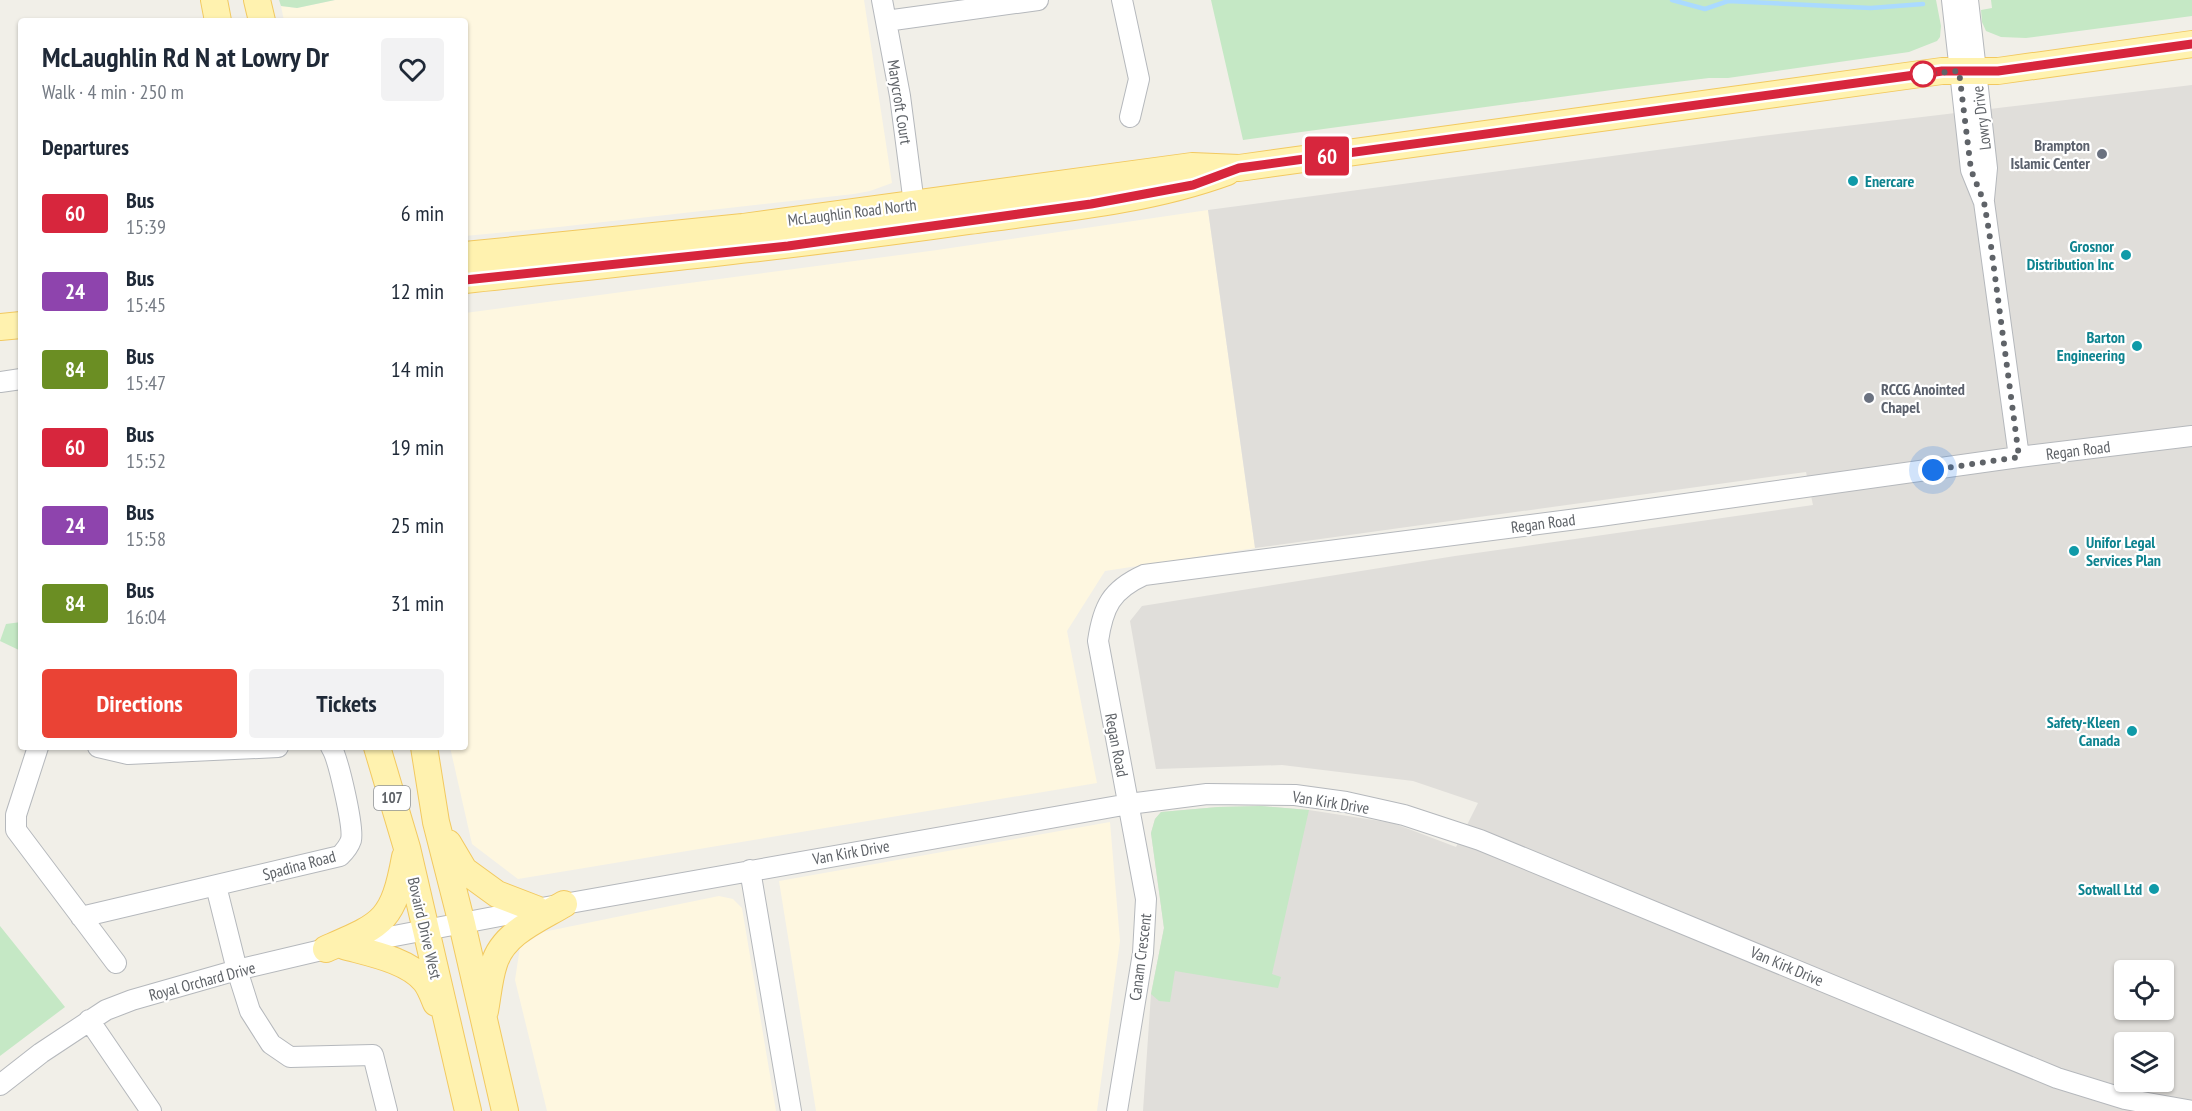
<!DOCTYPE html>
<meta charset="utf-8">
<style>
body{margin:0;font-family:"PT Sans Narrow",sans-serif;background:#f2f2f3;color:#1f2937;height:100vh;display:flex;flex-direction:column;font-size:22px;white-space:nowrap}
*{box-sizing:border-box;margin:0}
p{font-size:20px;color:#747a83}
.icon{flex:none;width:33px;height:33px;fill:none;stroke:currentColor;stroke-width:2;stroke-linecap:round;stroke-linejoin:round}
.map{position:relative;flex:1;overflow:hidden}
.details{position:absolute;left:18px;top:18px;width:450px;height:732px;display:flex;flex-direction:column;background:#fff;border-radius:6px;box-shadow:0 2px 4px #0004}
.details>*{flex:none}
.badge{padding:0 12px;border-radius:4px;font-size:21px;line-height:39px}
.controls{position:absolute;left:2114px;top:960px;display:grid;gap:12px}
.controls a{display:grid;place-items:center;width:60px;height:60px;border-radius:6px;background:#fff;box-shadow:0 2px 4px #0004;font-size:30px}
.you{position:absolute;width:30px;height:30px;margin:-15px;border:4px solid #fff;border-radius:50%;background:#1a73e8;box-shadow:0 0 0 9px #1a73e833}
.map>.badge{position:absolute;translate:-50% -50%;box-shadow:0 0 0 3px #fff}
h2{padding:0 24px;font-size:22px;line-height:54px}
.round{display:grid;place-items:center;flex:none;width:63px;height:63px;border-radius:6px;background:#f2f2f3}
.overview{display:flex;align-items:center;justify-content:space-between;height:102px;padding:0 24px}
h1{font-size:28px;font-weight:600;line-height:45px}
.cta{display:flex;gap:12px;margin-top:auto;padding:12px 24px}
.cta a{flex:1;height:69px;border-radius:6px;background:#ea4335;color:#fff;font-size:24px;font-weight:600;line-height:69px;text-align:center}
.cta a+a{background:#f2f2f3;color:#1f2937}
ul{padding:0;list-style:none}
li{display:flex;align-items:center;gap:18px;height:78px;padding:0 24px}
li div{flex:1}
li b{display:block;font-size:22px}
li em{font-style:normal}
li .badge{min-width:66px;font-weight:700;text-align:center}
.map>svg:first-child{display:block}
.commercial{fill:#fef7e0}
.industrial{fill:#e0deda;fill-rule:evenodd}
.green{fill:#c5e8c5}
.lines{fill:none;stroke-linecap:round;stroke-linejoin:round}
.stream{stroke:#aadaff;stroke-width:4.5}
.minor-casing{stroke:#b5b8bc;stroke-width:22}
.major-casing{stroke:#f2c960;stroke-width:28}
.minor{stroke:#fff;stroke-width:20}
.major{stroke:#fff2af;stroke-width:26}
.line-casing{stroke:#fff;stroke-width:14}
.line{stroke:#d7263d;stroke-width:9}
.walk{stroke:#5f6368;stroke-width:6;stroke-dasharray:0 10.8}
.stop-dot{fill:#fff;stroke:#d7263d;stroke-width:3}
.worship-dot{fill:#6b7280;stroke:#fff;stroke-width:2}
.culture-dot{fill:#0f9aa8;stroke:#fff;stroke-width:2}
.labels{text-anchor:middle;stroke-width:4.5;stroke-linejoin:round;paint-order:stroke}
.shield{fill:#fff;stroke:#8f9295;stroke-width:1.5}
.shield-label{font-size:15px;font-weight:bold;fill:#5f6368}
.street-label{font-size:16px;fill:#5f6368;stroke:#fff}
.worship-label{font-size:16px;font-weight:bold;fill:#5b616d;stroke:#fff;text-anchor:end}
.culture-label{font-size:16px;font-weight:bold;fill:#0d838f;stroke:#fff;text-anchor:end}
</style>
<div class="map">
<svg width="2192" height="1111" viewBox="0 0 2192 1111">
<rect width="100%" height="100%" fill="#f1efe8"/>
<path class="commercial" d="M335,0H864L892,183L870,191L854,194L559,227L465,236V21H284L281,6L297,8Z
M1208,210L1255,548L1105,571L1067,631L1097,783L518,879L472,844L450,747H465V313L937,250Z
M1110,822L1120,941L1097,1111H816L779,881Z
M719,896L733,899L742,908L776,1111H547L515,980L520,947L543,932Z"/>
<path class="industrial" d="M2192,85V1111H1143L1151,994L1164,928L1151,833L1155,819L1161,812L1218,807L1261,806L1309,810L1393,823L1456,847L1478,803L1413,781L1282,765L1156,769L1130,621L1142,606L1455,556L1813,505L1806,472L1255,548L1208,210L1762,136ZM2124,970H2163V1010H2124ZM2124,1042H2163V1082H2124Z"/>
<path class="green" d="M279,0H335L297,8L281,6Z
M1211,0H1936L1941,26L1940,37L1937,41L1909,52L1728,78H1709L1619,89L1243,140Z
M1991,0H2192V16L2026,38L2001,37L1986,31L1982,22L1981,10L1992,8Z
M21,622V651L0,641L6,624Z
M1261,806L1309,810L1272,974L1281,977L1278,988L1175,971L1170,1002L1159,1001L1151,994L1164,928L1151,833L1155,819L1161,812L1218,807Z
M0,926L65,1007L0,1056Z"/>
<g class="lines">
<path class="stream" d="M1672,0L1705,9L1728,1L1871,8L1923,4"/>
<g class="minor-casing">
<path id="minor" d="M882,0L900,96L914,204
M1122,0L1139,79L1130,117
M1952,0L1971,170L1984,202L2019,457
M1968,0L1987,168L1984,199
M886,21L1038,0
M0,382L21,379
M38,747L16,815V830L116,963
M98,747L128,754L278,747
M750,870L791,1111
M216,886L237,970L250,1011L271,1044L290,1057L373,1055L387,1111
M81,917L340,856C345,851 349,846 351,840C354,827 338,757 331,747
M89,1020L151,1111
M0,1085L41,1053L106,1010L132,1000L237,970L326,949L536,909L1129,804L1207,794L1295,795L1346,802L1404,815L1480,840L2057,1078L2125,1099L2192,1111
M1117,1111L1143,953L1146,899L1098,641C1103,607 1111,590 1144,575L1600,516L2019,457L2192,436"/>
</g>
<g class="major-casing">
<path id="major" d="M214,0L218,21
M257,0L262,21
M465,255L743,227L1192,166L1239,168L1942,71H1998L2192,44
M465,280C633,262 802,245 969,221C1055,209 1145,202 1227,172
M0,327L21,325
M377,747L407,848L468,1111
M424,747L436,822L462,924L505,1111
M448,843L464,870L497,894L536,909
M344,946C369,953 408,960 425,981C430,987 433,996 436,1003
M326,949C383,924 393,922 405,857
M485,1011C488,995 489,979 494,964C503,933 539,919 564,904"/>
</g>
<use href="#minor" class="minor"/>
<use href="#major" class="major"/>
</g>
<g class="lines">
<g class="line-casing">
<path id="line" d="M465,280L788,246L1091,204L1193,185L1239,168L1922,74L1942,71H1998L2192,44"/>
</g>
<use href="#line" class="line"/>
<path class="walk" d="M1923,74L1959,71L1971,170L1984,202L1989,231L2019,457L1933,470"/>
</g>
<circle class="stop-dot" cx="1923" cy="74" r="12"/>
<g class="worship-dot">
<circle cx="2102" cy="154" r="6"/>
<circle cx="1869" cy="398" r="6"/>
</g>
<g class="culture-dot">
<circle cx="1853" cy="181" r="6"/>
<circle cx="2126" cy="255" r="6"/>
<circle cx="2137" cy="346" r="6"/>
<circle cx="2074" cy="551" r="6"/>
<circle cx="2132" cy="731" r="6"/>
<circle cx="2154" cy="889" r="6"/>
</g>
<g class="labels">
<rect class="shield" x="374" y="786" width="36" height="24" rx="4.5"/>
<g class="shield-label">
<text x="392" y="803">107</text>
</g>
<g class="street-label">
<text transform="translate(900 102) rotate(81)" y="6">Marycroft Court</text>
<text transform="translate(1981 118) rotate(-97)" y="6">Lowry Drive</text>
<text transform="translate(852 212) rotate(-7)" y="6">McLaughlin Road North</text>
<text transform="translate(2078 450) rotate(-7)" y="6">Regan Road</text>
<text transform="translate(1543 523) rotate(-7)" y="6">Regan Road</text>
<text transform="translate(1117 745) rotate(79)" y="6">Regan Road</text>
<text transform="translate(1331 802) rotate(9)" y="6">Van Kirk Drive</text>
<text transform="translate(851 852) rotate(-10)" y="6">Van Kirk Drive</text>
<text transform="translate(299 865) rotate(-15)" y="6">Spadina Road</text>
<text transform="translate(425 928) rotate(77)" y="6">Bovaird Drive West</text>
<text transform="translate(1140 957) rotate(-83)" y="6">Canam Crescent</text>
<text transform="translate(1787 966) rotate(23)" y="6">Van Kirk Drive</text>
<text transform="translate(202 981) rotate(-15)" y="6">Royal Orchard Drive</text>
</g>
<g class="worship-label">
<text x="2090" y="151">Brampton<tspan x="2090" dy="18">Islamic Center</tspan></text>
<text x="1881" y="395" text-anchor="start">RCCG Anointed<tspan x="1881" dy="18">Chapel</tspan></text>
</g>
<g class="culture-label">
<text x="1865" y="187" text-anchor="start">Enercare</text>
<text x="2114" y="252">Grosnor<tspan x="2114" dy="18">Distribution Inc</tspan></text>
<text x="2125" y="343">Barton<tspan x="2125" dy="18">Engineering</tspan></text>
<text x="2086" y="548" text-anchor="start">Unifor Legal<tspan x="2086" dy="18">Services Plan</tspan></text>
<text x="2120" y="728">Safety-Kleen<tspan x="2120" dy="18">Canada</tspan></text>
<text x="2142" y="895">Sotwall Ltd</text>
</g>
</g>
</svg>
<div class="controls">
<a><svg class="icon" aria-label="locate" viewBox="0 0 24 24"><circle cx="12" cy="12" r="6"/><path d="M12 2v4M12 18v4M2 12h4M18 12h4"/></svg></a>
<a><svg class="icon" aria-label="layers" viewBox="0 0 24 24"><path d="M12 4l9 5-9 5-9-5zM3 14l9 5 9-5"/></svg></a>
</div>
<div class="you" style="left:1933px;top:470px"></div>
<b class="badge" style="left:1327px;top:156px;background:#d7263d;color:#fff">60</b>
<section class="details">
<div class="overview"><div><h1>McLaughlin Rd N at Lowry Dr</h1><p>Walk · 4 min · 250 m</p></div><a class="round"><svg class="icon" aria-label="heart" viewBox="0 0 24 24"><path d="M12 20l-8-8c-3-5 5-10 8-4 3-6 11-1 8 4z"/></svg></a></div>
<h2>Departures</h2>
<ul>
<li><span class="badge" style="background:#d7263d;color:#fff">60</span><div><b>Bus</b><p>15:39</p></div><em>6 min</em></li>
<li><span class="badge" style="background:#8e44ad;color:#fff">24</span><div><b>Bus</b><p>15:45</p></div><em>12 min</em></li>
<li><span class="badge" style="background:#6b8e23;color:#fff">84</span><div><b>Bus</b><p>15:47</p></div><em>14 min</em></li>
<li><span class="badge" style="background:#d7263d;color:#fff">60</span><div><b>Bus</b><p>15:52</p></div><em>19 min</em></li>
<li><span class="badge" style="background:#8e44ad;color:#fff">24</span><div><b>Bus</b><p>15:58</p></div><em>25 min</em></li>
<li><span class="badge" style="background:#6b8e23;color:#fff">84</span><div><b>Bus</b><p>16:04</p></div><em>31 min</em></li>
</ul>
<div class="cta"><a>Directions</a><a>Tickets</a></div>
</section>
</div>
